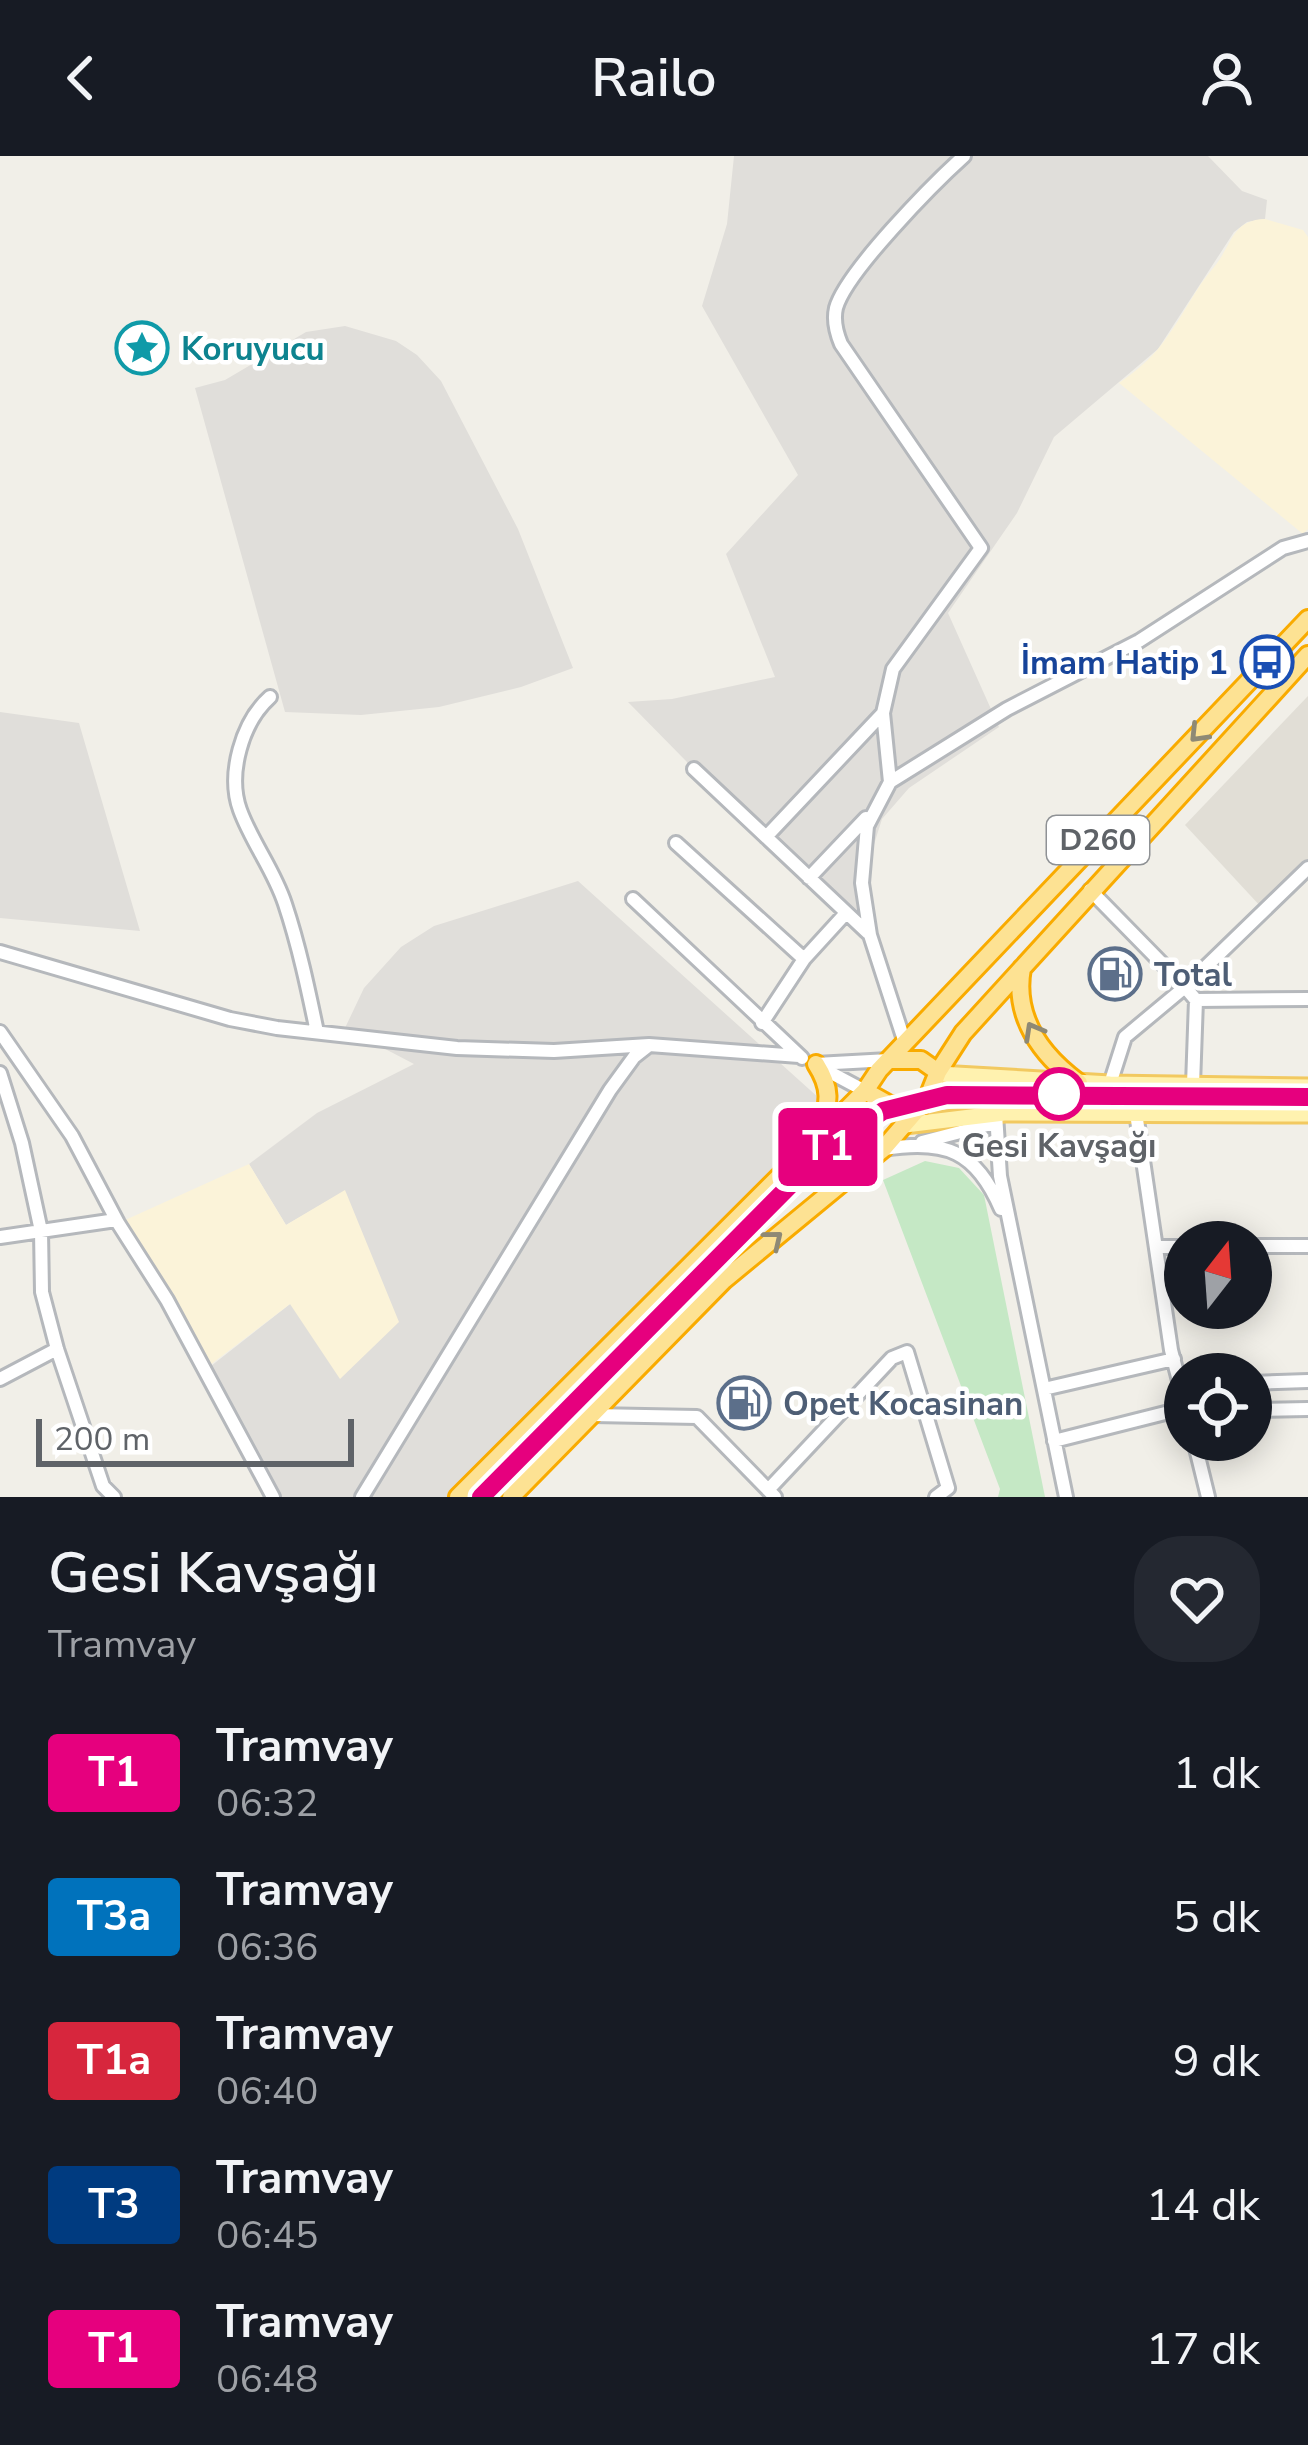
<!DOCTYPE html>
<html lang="tr">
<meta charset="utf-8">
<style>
body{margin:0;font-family:"Nunito Sans",sans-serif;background:#242831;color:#f1f3f6;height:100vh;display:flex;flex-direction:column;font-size:45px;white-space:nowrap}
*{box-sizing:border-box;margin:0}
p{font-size:39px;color:#9ea1a6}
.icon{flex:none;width:66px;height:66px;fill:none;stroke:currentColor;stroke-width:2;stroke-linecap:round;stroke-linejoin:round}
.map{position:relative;height:1341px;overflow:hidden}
.panel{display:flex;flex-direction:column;background:#171b24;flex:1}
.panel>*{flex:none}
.badge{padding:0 24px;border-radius:9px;font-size:42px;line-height:78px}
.needle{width:78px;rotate:17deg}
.buttons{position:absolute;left:1164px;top:1065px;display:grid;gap:24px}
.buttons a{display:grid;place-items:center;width:108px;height:108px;border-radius:50%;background:#171b24;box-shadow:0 6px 30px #0003;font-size:60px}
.scale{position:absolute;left:36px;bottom:30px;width:318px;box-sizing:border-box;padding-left:12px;border:6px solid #5f6368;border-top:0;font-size:33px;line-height:42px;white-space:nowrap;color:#5f6368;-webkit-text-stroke:9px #fff;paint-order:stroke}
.map>.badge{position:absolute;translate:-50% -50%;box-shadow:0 0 0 6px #fff}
.round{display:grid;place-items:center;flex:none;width:126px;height:126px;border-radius:48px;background:#242831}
.summary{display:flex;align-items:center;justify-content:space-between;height:204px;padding:0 48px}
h1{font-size:57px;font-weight:600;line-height:90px}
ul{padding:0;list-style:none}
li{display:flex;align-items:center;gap:36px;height:144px;padding:0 48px}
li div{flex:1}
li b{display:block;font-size:45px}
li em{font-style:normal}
li .badge{min-width:132px;font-weight:700;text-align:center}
header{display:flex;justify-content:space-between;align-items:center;height:156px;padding:0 48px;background:#171b24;font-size:54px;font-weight:600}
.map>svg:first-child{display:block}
.industrial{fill:#e0deda}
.education{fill:#e1ded6}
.green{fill:#c5e8c5}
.sand{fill:#fbf3d9}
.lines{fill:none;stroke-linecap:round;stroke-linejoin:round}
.minor-casing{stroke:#b5b8bc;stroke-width:18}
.major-casing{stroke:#f2c960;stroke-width:21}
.highway-casing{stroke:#f9ab00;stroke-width:22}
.minor{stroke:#fff;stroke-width:12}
.major{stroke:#fff2af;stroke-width:15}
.highway{stroke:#fde293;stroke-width:16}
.tram{stroke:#b6b7b8;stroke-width:3}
.oneway{stroke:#8e8975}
.line-casing{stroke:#fff;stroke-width:27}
.line{stroke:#e6007e;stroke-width:18}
.stop-dot{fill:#fff;stroke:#e6007e;stroke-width:6}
.labels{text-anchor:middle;stroke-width:9;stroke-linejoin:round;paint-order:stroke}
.shield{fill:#fff;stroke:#8f9295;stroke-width:3}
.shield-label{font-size:30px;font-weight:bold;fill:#5f6368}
.culture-label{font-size:33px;font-weight:bold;fill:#0d838f;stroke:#fff;text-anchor:start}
.transit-label{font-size:33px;font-weight:bold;fill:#164399;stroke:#fff;text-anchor:end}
.service-label{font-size:33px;font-weight:bold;fill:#4e5e75;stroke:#fff;text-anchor:start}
.stop-label{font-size:33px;font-weight:bold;fill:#5f6368;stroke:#fff}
</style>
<header><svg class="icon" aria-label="back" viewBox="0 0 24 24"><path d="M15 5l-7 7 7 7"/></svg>Railo<svg class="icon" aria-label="person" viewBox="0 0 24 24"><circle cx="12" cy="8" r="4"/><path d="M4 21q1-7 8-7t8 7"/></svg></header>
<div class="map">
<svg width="1308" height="1341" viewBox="0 0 1308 1341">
<rect width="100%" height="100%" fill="#f1efe8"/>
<path class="industrial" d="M734,0H1208L1242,35L1267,44L1265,63L1247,66L1234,76L1158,193L1054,281L1017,357L948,457L999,571L909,632L882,663L870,701L872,775L860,782L628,546L672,543L775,521L726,398L798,319L702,150L727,68Z
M345,170L396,185L417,199L441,225L518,373L573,512L521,531L439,551L361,559L285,556L195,232L225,224L306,176Z
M0,556L79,567L140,775L0,762Z
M578,725L860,979L779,1049L490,1341H274L202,1217L290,1148L345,1035L286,1069L249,1008L317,957L414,908L345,872L364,832L401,791L434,770Z"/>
<path class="education" d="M1308,540V711L1262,752L1185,669Z"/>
<path class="green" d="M925,1005L959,1012L984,1039L1045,1341H998L1000,1333L883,1024Z"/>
<path class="sand" d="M1265,63L1303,74L1308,81V373L1303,378L1119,227C1138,214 1154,200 1167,181C1185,157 1194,134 1214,111C1232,90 1231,64 1265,63Z
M249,1008L286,1069L345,1034L399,1166L340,1223L290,1148L210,1209L123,1065Z"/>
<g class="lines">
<g class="minor-casing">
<path id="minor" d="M270,541C242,566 227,618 240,654C252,687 274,714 285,748C299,790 308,833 317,876
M694,613L868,777
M890,626L883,557L893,513L981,392L841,188C836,176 833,165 836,152C846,116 934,27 964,0
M766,681L883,557
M676,687L804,803L846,757
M809,722L866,662
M1090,734L1185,831L1125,881L1110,928
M633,743L802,902
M0,796L230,863L277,872L457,892L554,895L649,889L799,900
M1196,844L1308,843
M762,867L804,803
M0,876L72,980L118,1067L167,1144L273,1341
M905,887L870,779L862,727L867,670L890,626L1007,553L1139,485L1283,392L1308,385
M816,908L889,904
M820,911L865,935
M0,917L22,987L41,1075L42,1136L57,1193L103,1330L114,1341
M1193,929L1196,844L1185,831L1308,712
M1136,957L1171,1194L1185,1248
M996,958L1000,1020L1066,1341
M922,986L995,967
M884,993C946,983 976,995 1001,1053
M0,1081L116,1064
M1251,1090H1308
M1156,1091H1185
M0,1223L57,1193
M1251,1227L1308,1225
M1044,1233L1174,1203
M1251,1254L1308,1253
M593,1259L697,1261L775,1341
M1194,1284L1208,1341
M1054,1285L1185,1252
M768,1334L892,1202L907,1196L948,1332L936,1341
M362,1341L610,934L634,901L648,890"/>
</g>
<g class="major-casing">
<path id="major" d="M939,918L1110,928L1308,931
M905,969L1004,957L1308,958"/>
</g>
<g class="highway-casing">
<path id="highway" d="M1022,812C1013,861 1041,899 1079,927
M889,904H921L938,916
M816,908C832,933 829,946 821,974
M865,935L890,949L919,953
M458,1341L865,935L879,914L1308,463
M511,1341L724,1124L883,993L928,941L938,916L963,877L1308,499"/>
</g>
<use href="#minor" class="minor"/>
<use href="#major" class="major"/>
<use href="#highway" class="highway"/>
<path class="tram" d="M481,1341L827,992C864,961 901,946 947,939L1308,941"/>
</g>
<defs><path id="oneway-chevron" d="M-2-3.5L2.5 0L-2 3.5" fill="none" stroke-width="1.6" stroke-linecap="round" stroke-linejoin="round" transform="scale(3)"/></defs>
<g class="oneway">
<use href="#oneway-chevron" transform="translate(1198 578) rotate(134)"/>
<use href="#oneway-chevron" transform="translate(1033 875) rotate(-119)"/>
<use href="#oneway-chevron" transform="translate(774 1083) rotate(-39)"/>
</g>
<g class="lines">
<g class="line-casing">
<path id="line" d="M481,1341L827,992L883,955L947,939L1308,941"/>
</g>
<use href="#line" class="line"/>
</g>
<defs>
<g id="sight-ring" transform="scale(2.7)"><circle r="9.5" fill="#fff" stroke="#0f9aa8" stroke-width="1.5"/><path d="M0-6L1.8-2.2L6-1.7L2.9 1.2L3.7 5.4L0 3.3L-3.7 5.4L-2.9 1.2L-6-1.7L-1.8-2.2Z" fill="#0f9aa8"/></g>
<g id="bus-ring" transform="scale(2.7)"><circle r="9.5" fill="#fff" stroke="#1a4fb4" stroke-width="1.5"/><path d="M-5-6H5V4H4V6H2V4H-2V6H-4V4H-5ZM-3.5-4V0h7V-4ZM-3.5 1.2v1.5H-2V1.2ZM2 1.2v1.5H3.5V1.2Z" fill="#1a4fb4"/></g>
<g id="fuel-ring" transform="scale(2.7)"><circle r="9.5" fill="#fff" stroke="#5c6f8a" stroke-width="1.5"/><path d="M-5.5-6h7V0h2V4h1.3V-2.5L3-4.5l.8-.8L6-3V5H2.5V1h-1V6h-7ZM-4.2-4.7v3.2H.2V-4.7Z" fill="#5c6f8a"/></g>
</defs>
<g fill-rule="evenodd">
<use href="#sight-ring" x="142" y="192"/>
<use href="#bus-ring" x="1267" y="506"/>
<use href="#fuel-ring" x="1115" y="818"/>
<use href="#fuel-ring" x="744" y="1247"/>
</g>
<circle class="stop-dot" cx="1059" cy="938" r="24"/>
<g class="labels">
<rect class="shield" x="1047" y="660" width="102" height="48" rx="9"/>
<g class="shield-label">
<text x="1098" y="694">D260</text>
</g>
<g class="culture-label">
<text x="181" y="204">Koruyucu</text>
</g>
<g class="transit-label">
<text x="1228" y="518">İmam Hatip 1</text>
</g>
<g class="service-label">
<text x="1154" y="830">Total</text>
<text x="783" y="1259">Opet Kocasinan</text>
</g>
<g class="stop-label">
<text x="1059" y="1001">Gesi Kavşağı</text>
</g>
</g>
</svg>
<div class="buttons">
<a><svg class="needle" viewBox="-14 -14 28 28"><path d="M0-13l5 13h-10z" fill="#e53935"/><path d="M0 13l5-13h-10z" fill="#9ea1a6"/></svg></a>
<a><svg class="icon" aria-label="locate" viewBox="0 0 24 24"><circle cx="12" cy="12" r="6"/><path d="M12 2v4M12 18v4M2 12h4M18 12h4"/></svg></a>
</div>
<div class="scale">200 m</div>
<b class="badge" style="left:828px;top:991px;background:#e6007e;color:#fff">T1</b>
</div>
<section class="panel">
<div class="summary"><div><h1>Gesi Kavşağı</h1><p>Tramvay</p></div><a class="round"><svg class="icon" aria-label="heart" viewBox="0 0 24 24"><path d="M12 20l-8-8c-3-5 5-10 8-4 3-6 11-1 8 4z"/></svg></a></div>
<ul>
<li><span class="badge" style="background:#e6007e;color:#fff">T1</span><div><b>Tramvay</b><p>06:32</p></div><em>1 dk</em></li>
<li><span class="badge" style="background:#0072bc;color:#fff">T3a</span><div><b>Tramvay</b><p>06:36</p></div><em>5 dk</em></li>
<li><span class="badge" style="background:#d7263d;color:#fff">T1a</span><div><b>Tramvay</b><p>06:40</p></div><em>9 dk</em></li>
<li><span class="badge" style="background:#003b80;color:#fff">T3</span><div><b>Tramvay</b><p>06:45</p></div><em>14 dk</em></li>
<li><span class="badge" style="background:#e6007e;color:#fff">T1</span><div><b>Tramvay</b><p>06:48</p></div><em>17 dk</em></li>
</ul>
</section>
